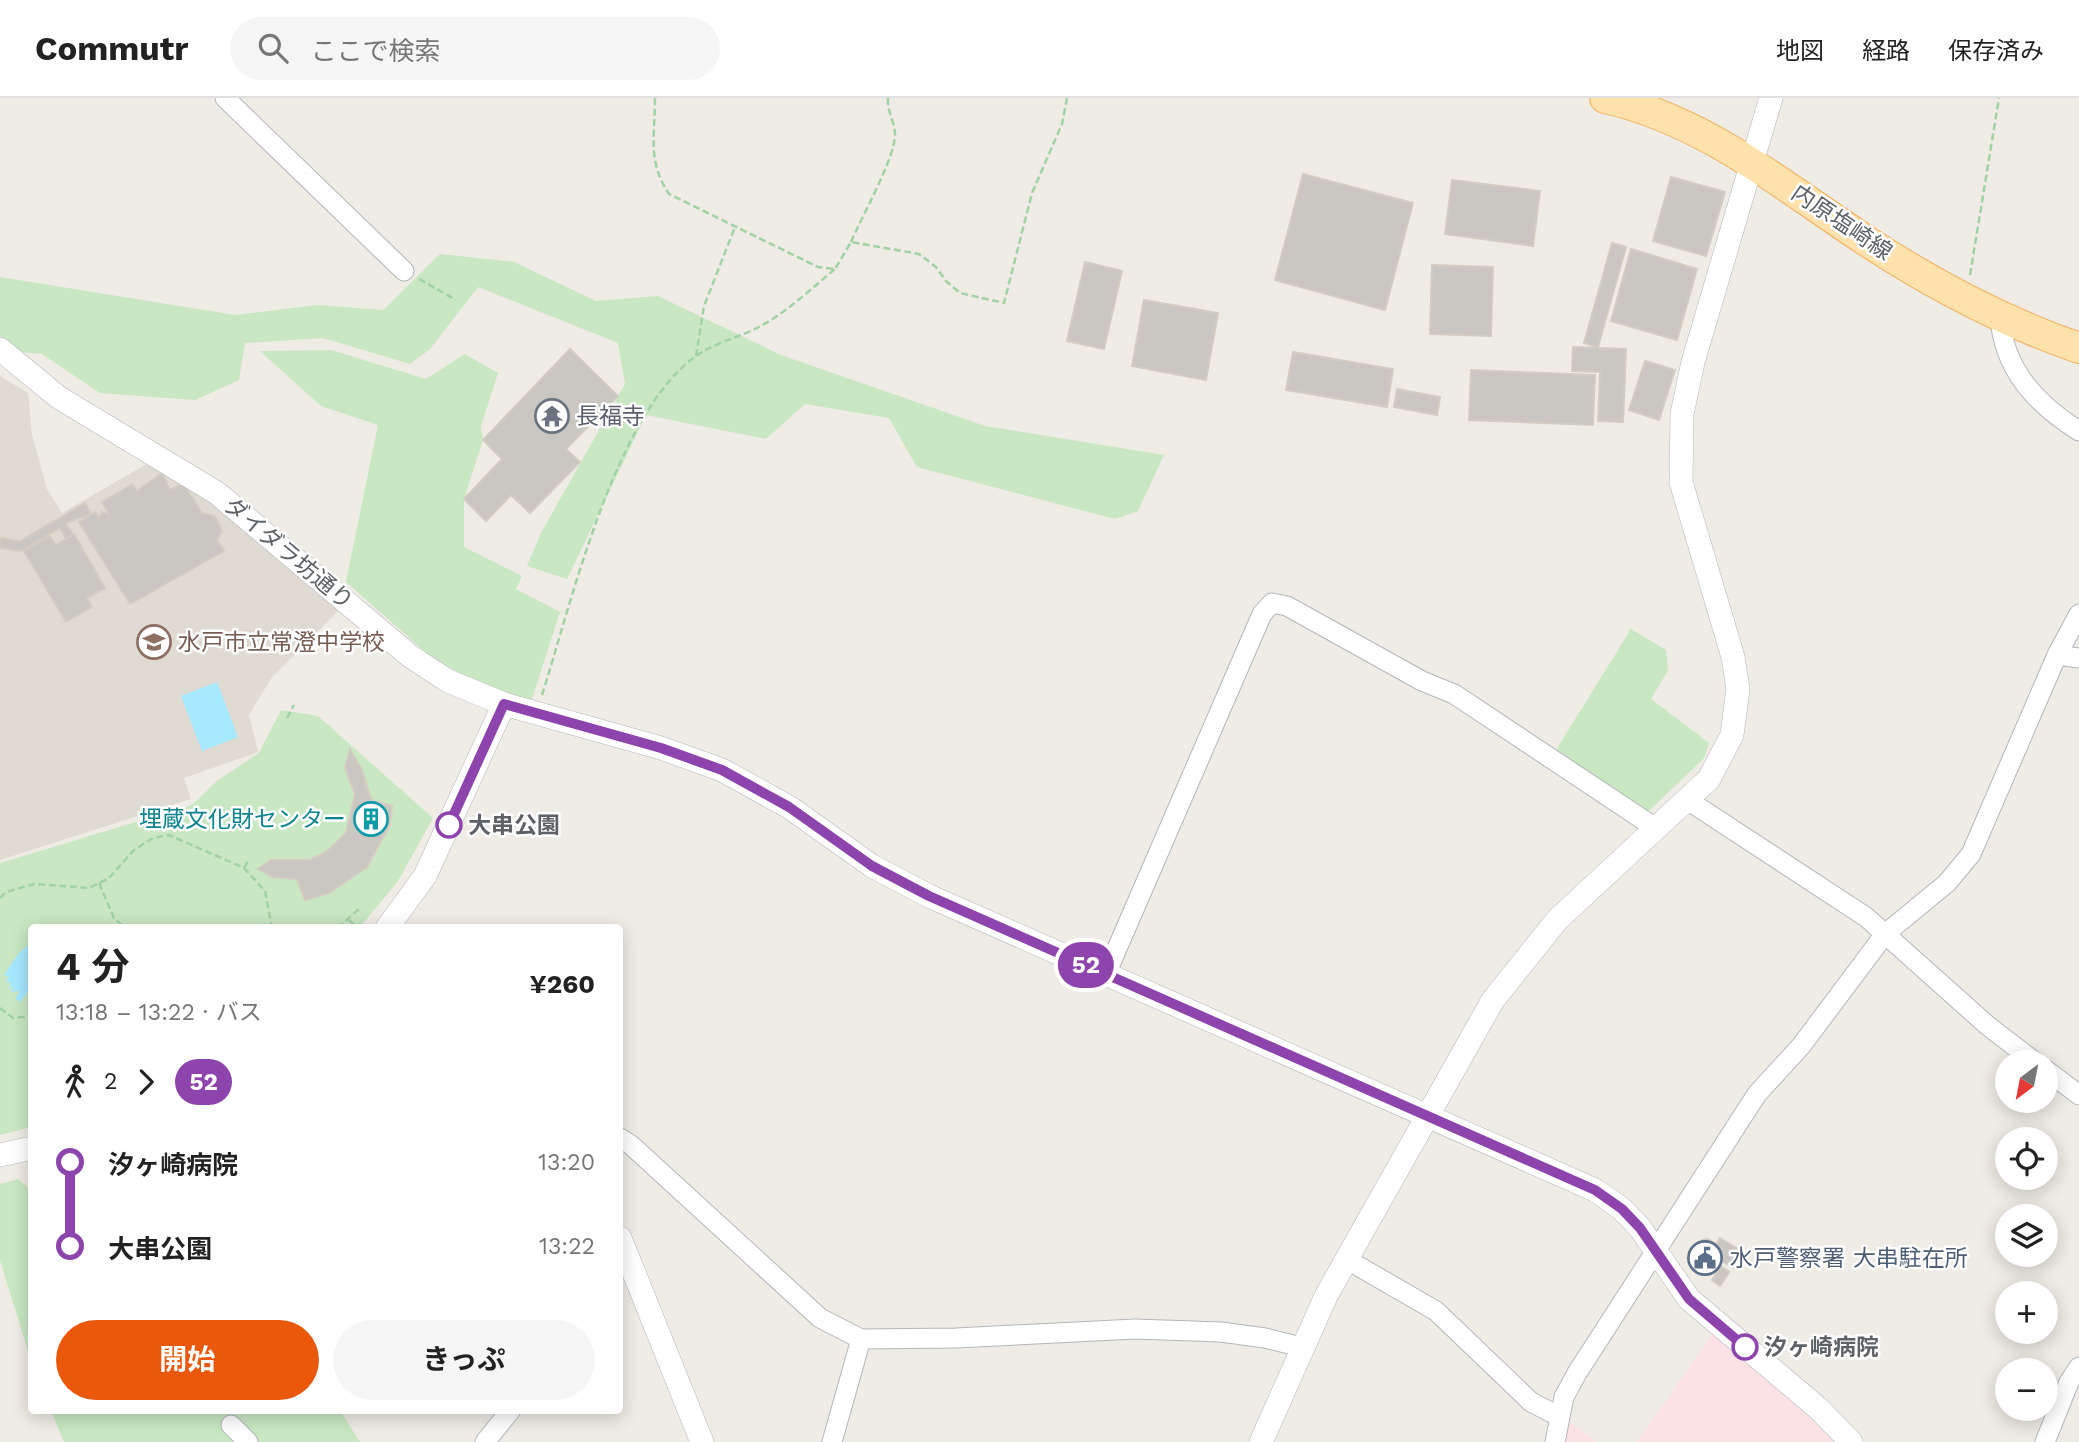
<!DOCTYPE html>
<html lang="ja">
<meta charset="utf-8">
<style>
body{margin:0;font-family:"Work Sans","Noto Sans JP",sans-serif;background:#f6f6f6;color:#222;height:100vh;display:flex;flex-direction:column;font-size:26px;white-space:nowrap}
*{box-sizing:border-box;margin:0}
p{font-size:23px;color:#767676}
.icon{flex:none;width:38px;height:38px;fill:none;stroke:currentColor;stroke-width:2;stroke-linecap:round;stroke-linejoin:round}
.map{position:relative;flex:1;overflow:hidden}
.panel{position:absolute;left:28px;top:826px;width:595px;height:490px;display:flex;flex-direction:column;background:#fff;border-radius:7px;box-shadow:0 4px 18px #0003}
.panel>*{flex:none}
.badge{padding:0 14px;border-radius:23px;font-size:24px;line-height:46px}
.needle{width:46px;rotate:212deg}
.controls{position:absolute;left:1995px;top:952px;display:grid;gap:14px}
.controls a{display:grid;place-items:center;width:63px;height:63px;border-radius:50%;background:#fff;box-shadow:0 4px 18px #0003;font-size:35px}
.map>.badge{position:absolute;translate:-50% -50%;box-shadow:0 0 0 4px #fff}
.legs{display:flex;align-items:center;gap:10px;height:77px;padding:0 28px;font-size:23px}
.legs p{margin-inline-start:auto}
.overview{display:flex;align-items:center;justify-content:space-between;height:119px;padding:0 28px}
h1{font-size:38px;font-weight:700;line-height:52px}
.button{display:flex;gap:14px;margin-top:auto;padding:14px 28px}
.button a{flex:1;height:80px;border-radius:42px;background:#ea580c;color:#fff;font-size:28px;font-weight:700;line-height:80px;text-align:center}
.button a+a{background:#f6f6f6;color:#222}
ul{padding:0 28px;list-style:none}
li{display:flex;align-items:center;gap:24px;height:84px;font-size:26px}
li i{display:grid;place-items:center;width:10px;height:100%;margin:0 9px;background:currentColor}
li i::after{content:'';width:18px;height:18px;margin:-9px;border:5px solid;border-radius:50%;background:#fff}
li p{margin-inline-start:auto}
li:first-child i{background:linear-gradient(#0000 50%,currentColor 0)}
li:last-child i{background:linear-gradient(currentColor 50%,#0000 0)}
header{display:flex;align-items:center;gap:42px;box-sizing:border-box;height:98px;padding:0 35px;background:#fff;border-bottom:2px solid #e0e0e0}
header strong{font-size:33px}
nav{display:flex;gap:38px;margin-inline-start:auto;font-size:24px}
.search{width:490px;height:63px;background:#f6f6f6;display:flex;align-items:center;gap:18px;box-sizing:border-box;padding:0 24px;border-radius:38px;color:#767676;font-size:26px}
.map>svg:first-child{display:block}
.education{fill:#dfdbd3}
.medical{fill:#fce2e4}
.green{fill:#c8e7c2}
.water{fill:#a6e8ff}
.building{fill:#cac6c1;stroke:#d4ccc3;stroke-width:2}
.lines{fill:none;stroke-linecap:round;stroke-linejoin:round}
.minor-casing{stroke:#b3b7ba;stroke-width:21}
.tertiary-casing{stroke:#b3b7ba;stroke-width:24}
.primary-casing{stroke:#f2ad5b;stroke-width:32}
.path{stroke:#a1d2a5;stroke-width:2.5;stroke-dasharray:7 3.5;stroke-linecap:butt}
.minor{stroke:#fff;stroke-width:19}
.tertiary{stroke:#fff;stroke-width:23}
.primary{stroke:#ffe2ab;stroke-width:30}
.line-1-casing{stroke:#fff;stroke-width:16}
.line-1{stroke:#8e44ad;stroke-width:10}
.stop-1-dot{fill:#fff;stroke:#8e44ad;stroke-width:3.5}
.labels{text-anchor:middle;stroke-width:5;stroke-linejoin:round;paint-order:stroke}
.street-label{font-size:23px;fill:#5d6266;stroke:#fff}
.worship-label{font-size:23px;fill:#5b616d;stroke:#fff;text-anchor:start}
.education-label{font-size:23px;fill:#785e54;stroke:#fff;text-anchor:start}
.culture-label{font-size:23px;fill:#0d838f;stroke:#fff;text-anchor:end}
.stop-label{font-size:23px;font-weight:bold;fill:#5d6266;stroke:#fff;text-anchor:start}
.service-label{font-size:23px;fill:#4e5e75;stroke:#fff;text-anchor:start}
</style>
<header>
<strong>Commutr</strong>
<div class="search"><svg class="icon" aria-label="search" viewBox="0 0 24 24"><circle cx="10" cy="10" r="6"/><path d="M15 15l6 6"/></svg>ここで検索</div>
<nav><a>地図</a><a>経路</a><a>保存済み</a></nav>
</header>
<div class="map">
<svg width="2079" height="1344" viewBox="0 0 2079 1344">
<rect width="100%" height="100%" fill="#efebe5"/>
<path class="education" d="M0,278L28,295L32,337L47,391L62,415L150,364L219,406L343,508L272,579L249,617L258,654L184,680L191,701L0,762Z"/>
<path class="medical" d="M1714,1234L1814,1316L1835,1344H1637Z
M1569,1324L1597,1344H1559V1337Z"/>
<path class="green" d="M440,156L514,164L596,203L658,198L781,257L985,328L1164,357L1138,413L1115,421L917,369L889,320L805,306L766,341L646,317L567,481L527,468L541,435L625,286L618,245L478,189L430,251L410,266L323,240L245,245L239,282L195,302L100,295L42,256L0,252V179L235,217L318,207L383,212Z
M331,252L426,281L465,256L498,275L481,328L483,342L464,401V449L522,478L516,491L560,514L531,604L479,586L430,558L346,484L378,327L321,308L260,253Z
M1631,531L1666,552L1668,572L1651,601L1709,645L1704,660L1647,715L1553,657Z
M281,612L318,618L433,720L398,783L360,829L32,830L31,1029L0,1037V765L192,707L218,682L259,655Z
M18,1081L31,1092V1263L0,1162V1086Z
M51,1313H336L341,1314L360,1344H64Z"/>
<path class="water" d="M217,584L238,639L202,653L181,598Z
M31,845V890L20,904L15,901L20,893L11,894L15,888L9,891L11,885L6,884L9,879L4,877L19,855Z"/>
<path class="building" d="M1303,76L1413,105L1385,212L1275,182Z
M1671,79L1725,94L1706,158L1653,143Z
M1452,82L1540,93L1533,148L1445,136Z
M1612,145L1626,149L1598,249L1584,245Z
M1631,151L1697,171L1677,242L1611,223Z
M1085,164L1122,173L1104,251L1067,243Z
M1432,167L1493,169L1491,238L1430,236Z
M1144,202L1218,215L1206,282L1132,268Z
M1573,249L1626,251L1623,324L1598,323L1600,274L1572,273Z
M570,251L618,298L566,351L580,364L530,415L511,397L486,423L464,401L502,361L483,342Z
M1293,254L1393,271L1387,309L1286,292Z
M1645,263L1675,272L1659,322L1629,312Z
M1471,272L1595,277L1593,327L1469,322Z
M1397,291L1440,299L1437,317L1394,309Z
M162,375L170,392L183,385L202,415L215,418L222,433L217,442L224,453L130,506L79,424L95,414L99,420L102,414L109,416L102,404L132,386L137,393Z
M85,405L91,416L66,425L73,437L66,441L60,430L21,453L0,450V440L20,443Z
M74,436L105,490L87,500L92,509L66,524L24,453L50,438L56,447Z
M350,651L362,672L371,702L392,708L390,727L367,769L329,795L305,802L297,781L273,779L258,771L271,762H310L326,754L346,735L355,696L345,670Z
M1720,1140L1743,1154L1733,1170L1710,1155L1704,1164L1691,1156L1702,1142L1708,1141L1716,1146Z
M1721,1168L1729,1174L1720,1188L1712,1182Z"/>
<g class="lines">
<g class="minor-casing">
<path id="minor" d="M225,0L404,173
M2000,218C2003,271 2036,306 2079,333
M2057,557L2079,560
M1689,703L1866,819L1988,928L2035,964
M1106,876L1262,516L1272,505L1287,508L1422,583L1454,596L1657,731
M2046,972L2079,997
M620,1040L631,1047L820,1220L861,1241L956,1240L1135,1231L1221,1234L1265,1240L1301,1249
M1346,1161L1436,1213L1531,1304L1558,1318
M231,1327L248,1344
M485,1344L511,1312
M832,1344L861,1241
M1555,1344L1564,1299L1577,1275L1757,996L1801,948L1885,836L1947,785L1971,756L2057,557L2079,516
M2045,1344L2069,1284L2079,1269"/>
</g>
<g class="tertiary-casing">
<path id="tertiary" d="M0,251L58,299L217,395L410,558L448,583L504,606L661,650L722,672L789,709L872,768L929,798L1595,1092L1622,1111L1640,1130L1689,1201L1819,1311L1851,1344
M387,830L425,778L504,606
M0,1057L32,1050
M620,1140L702,1344
M1261,1344L1326,1198L1493,902L1557,822L1709,681L1732,637L1738,591L1733,559L1681,384L1682,316L1693,264L1771,0"/>
</g>
<g class="primary-casing">
<path id="primary" d="M1605,0C1704,22 1782,87 1865,142C1932,186 2004,224 2079,250"/>
</g>
<path class="path" d="M655,0C655,38 647,63 669,96L818,169L835,171L851,144L919,156L936,169L946,183L960,195L1004,205L1032,95L1062,26L1067,0
M851,144C861,120 895,60 895,37C895,24 887,14 888,0
M1970,177L1999,0
M419,181L456,202
M696,258L704,208L735,129
M542,597C572,503 615,316 696,258C716,244 738,240 759,229C787,214 811,191 835,171
M287,620L294,607
M244,770L248,763
M99,785L114,820L125,830
M0,800L6,794L34,786L89,790L109,780L134,752L153,740L169,737L244,770L265,793L272,830
M349,822L358,830
M338,830L361,809
M0,910L13,920L32,918"/>
<use href="#minor" class="minor"/>
<use href="#tertiary" class="tertiary"/>
<use href="#primary" class="primary"/>
</g>
<g class="lines">
<g class="line-1-casing">
<path id="line-1" d="M449,727L504,606L661,650L722,672L789,709L872,768L929,798L1595,1092L1622,1111L1640,1130L1689,1201L1745,1249"/>
</g>
<use href="#line-1" class="line-1"/>
</g>
<defs>
<g id="temple-ring" transform="scale(1.75)"><circle r="9.5" fill="#fff" stroke="#6b7280" stroke-width="1.5"/><path d="M0-6L5-2H3V0L6.5 2.5H4V6H1.5V3h-3V6H-4V2.5H-6.5L-3 0V-2H-5Z" fill="#6b7280"/></g>
<g id="school-ring" transform="scale(1.75)"><circle r="9.5" fill="#fff" stroke="#8d6e63" stroke-width="1.5"/><path d="M0-5L7-2L0 1L-7-2ZM-4 1L0 2.5L4 1V4Q0 6-4 4Z" fill="#8d6e63"/></g>
<g id="building-ring" transform="scale(1.75)"><circle r="9.5" fill="#fff" stroke="#0f9aa8" stroke-width="1.5"/><path d="M-4-6H4V6H1V3H-1V6H-4ZM-2.5-4.3h1.7v1.8h-1.7ZM.8-4.3h1.7v1.8H.8ZM-2.5-1h1.7V.8h-1.7ZM.8-1h1.7V.8H.8Z" fill="#0f9aa8"/></g>
<g id="civic-ring" transform="scale(1.75)"><circle r="9.5" fill="#fff" stroke="#5c6f8a" stroke-width="1.5"/><path d="M-.6-6.5H3V-4.5H.6V-3L4-1V1h2V6H-6V1h2V-1L-.6-3ZM-1.2 2.5V6h2.4V2.5Z" fill="#5c6f8a"/></g>
</defs>
<g fill-rule="evenodd">
<use href="#temple-ring" x="552" y="318"/>
<use href="#school-ring" x="154" y="544"/>
<use href="#building-ring" x="371" y="721"/>
<use href="#civic-ring" x="1705" y="1160"/>
</g>
<g class="stop-1-dot">
<circle cx="449" cy="727" r="12"/>
<circle cx="1745" cy="1249" r="12"/>
</g>
<g class="labels">
<g class="street-label">
<text transform="translate(1842 124) rotate(34)" y="8">内原塩崎線</text>
<text transform="translate(289 455) rotate(40)" y="8">ダイダラ坊通り</text>
</g>
<g class="worship-label">
<text x="576" y="326">長福寺</text>
</g>
<g class="education-label">
<text x="178" y="552">水戸市立常澄中学校</text>
</g>
<g class="culture-label">
<text x="346" y="729">埋蔵文化財センター</text>
</g>
<g class="stop-label">
<text x="468" y="735">大串公園</text>
<text x="1764" y="1257">汐ヶ崎病院</text>
</g>
<g class="service-label">
<text x="1730" y="1168">水戸警察署 大串駐在所</text>
</g>
</g>
</svg>
<div class="controls">
<a><svg class="needle" viewBox="-14 -14 28 28"><path d="M0-13l5 13h-10z" fill="#e53935"/><path d="M0 13l5-13h-10z" fill="#767676"/></svg></a>
<a><svg class="icon" aria-label="locate" viewBox="0 0 24 24"><circle cx="12" cy="12" r="6"/><path d="M12 2v4M12 18v4M2 12h4M18 12h4"/></svg></a>
<a><svg class="icon" aria-label="layers" viewBox="0 0 24 24"><path d="M12 4l9 5-9 5-9-5zM3 14l9 5 9-5"/></svg></a>
<a>+</a>
<a>−</a>
</div>
<b class="badge" style="left:1086px;top:867px;background:#8e44ad;color:#fff">52</b>
<section class="panel">
<div class="overview"><div><h1>4 分</h1><p>13:18 – 13:22 · バス</p></div><b>¥260</b></div>
<div class="legs"><svg class="icon" aria-label="walk" viewBox="0 0 24 24"><circle cx="13" cy="4" r="2"/><path d="M13 8l-2 6 4 7M11 14l-3 7M7 12l3-4h3l4 4"/></svg>2<svg class="icon" aria-label="forward" viewBox="0 0 24 24"><path d="M9 5l7 7-7 7"/></svg><b class="badge" style="background:#8e44ad;color:#fff">52</b></div>
<ul>
<li><i style="color:#8e44ad"></i><b>汐ヶ崎病院</b><p>13:20</p></li>
<li><i style="color:#8e44ad"></i><b>大串公園</b><p>13:22</p></li>
</ul>
<div class="button"><a>開始</a><a>きっぷ</a></div>
</section>
</div>
